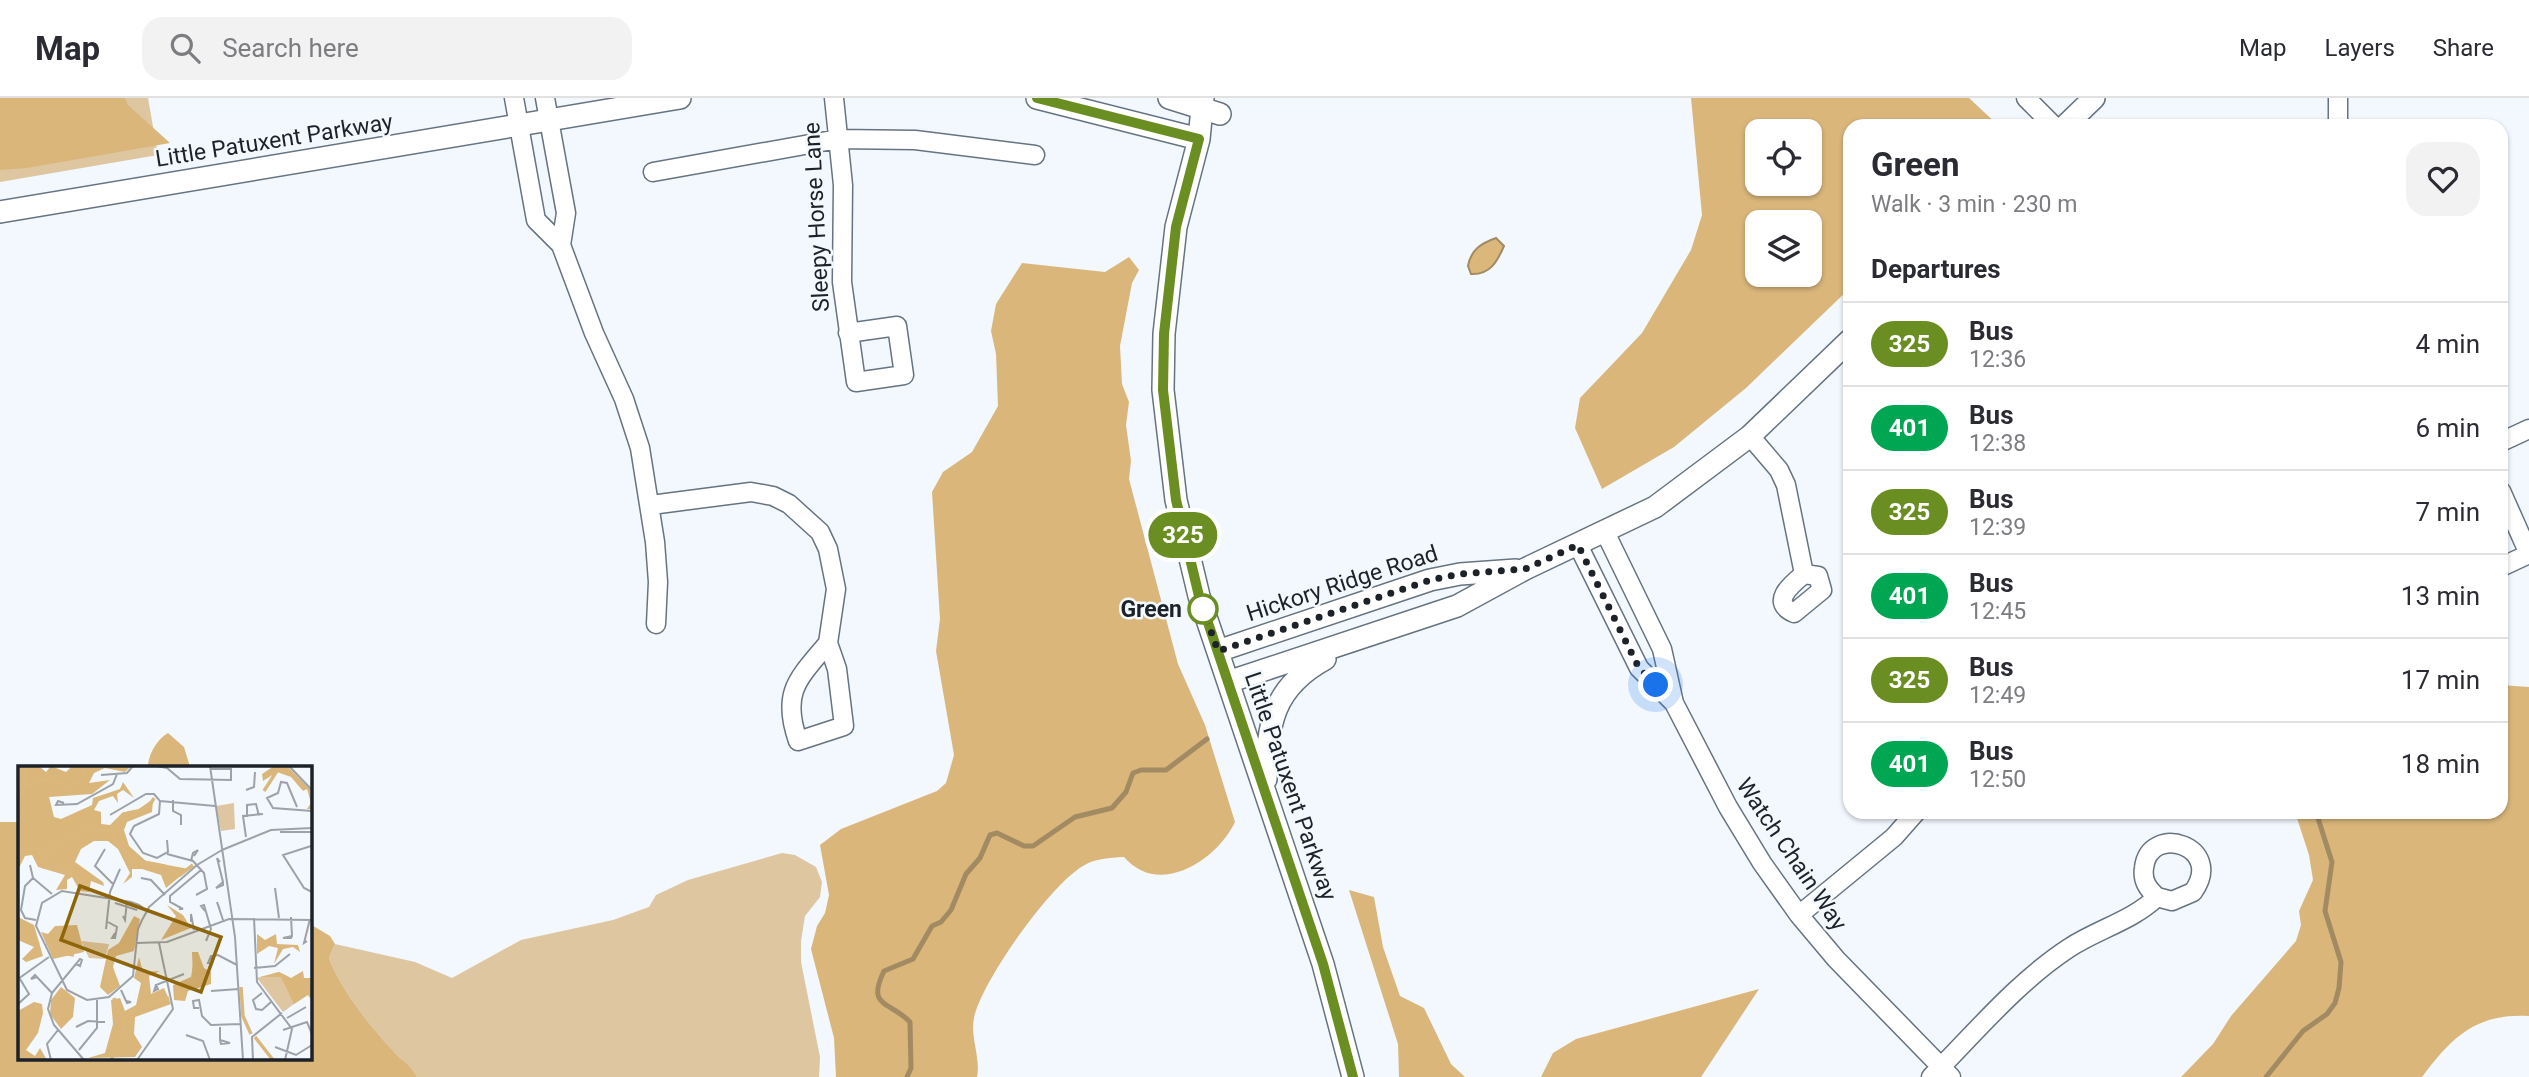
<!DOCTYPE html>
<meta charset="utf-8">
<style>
body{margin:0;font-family:Roboto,sans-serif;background:#f2f2f3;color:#2b2b33;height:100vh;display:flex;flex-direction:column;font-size:26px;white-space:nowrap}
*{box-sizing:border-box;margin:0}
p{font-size:23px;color:#7c7c81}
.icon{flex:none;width:38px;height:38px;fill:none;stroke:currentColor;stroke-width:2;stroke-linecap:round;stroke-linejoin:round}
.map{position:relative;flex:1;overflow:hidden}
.details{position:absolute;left:1843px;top:21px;width:665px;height:700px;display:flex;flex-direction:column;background:#fff;border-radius:21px;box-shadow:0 2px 5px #0004}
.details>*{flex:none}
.badge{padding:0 14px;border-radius:23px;font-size:24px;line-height:46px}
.buttons{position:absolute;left:1745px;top:21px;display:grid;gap:14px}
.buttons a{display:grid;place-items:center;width:77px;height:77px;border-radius:14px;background:#fff;box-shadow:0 2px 5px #0004;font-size:35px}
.you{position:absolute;width:35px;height:35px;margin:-18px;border:5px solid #fff;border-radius:50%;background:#1a73e8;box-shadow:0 0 0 10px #1a73e833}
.map>.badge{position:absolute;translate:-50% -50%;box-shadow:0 0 0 4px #fff}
h2{padding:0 28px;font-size:26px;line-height:63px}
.round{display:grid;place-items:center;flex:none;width:74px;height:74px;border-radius:21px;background:#f2f2f3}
.summary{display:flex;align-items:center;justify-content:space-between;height:119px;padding:0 28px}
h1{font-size:33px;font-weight:700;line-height:52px}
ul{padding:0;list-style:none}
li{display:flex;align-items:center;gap:21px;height:84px;padding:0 28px;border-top:2px solid #e1e1e2}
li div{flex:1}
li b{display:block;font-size:26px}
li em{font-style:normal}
li .badge{min-width:77px;font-weight:700;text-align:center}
header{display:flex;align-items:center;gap:42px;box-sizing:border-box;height:98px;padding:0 35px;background:#fff;border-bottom:2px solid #e1e1e2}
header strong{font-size:33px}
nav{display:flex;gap:38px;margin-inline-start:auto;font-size:24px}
.search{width:490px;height:63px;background:#f2f2f3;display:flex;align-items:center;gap:18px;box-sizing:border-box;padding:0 24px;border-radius:21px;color:#7c7c81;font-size:26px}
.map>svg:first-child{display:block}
.green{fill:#dec6a0}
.forest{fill:#dab67b;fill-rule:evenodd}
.water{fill:#dbb77c;stroke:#a28a62;stroke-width:2}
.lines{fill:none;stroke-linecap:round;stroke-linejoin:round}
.stream{stroke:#a28a62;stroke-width:5}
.minor-casing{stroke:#667380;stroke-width:21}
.tertiary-casing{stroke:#667380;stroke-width:24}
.minor{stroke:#fff;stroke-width:18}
.tertiary{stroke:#fff;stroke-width:21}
.line-casing{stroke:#fff;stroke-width:16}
.line{stroke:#6b8e23;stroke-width:10}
.walk{stroke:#1c2227;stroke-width:7;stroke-dasharray:0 12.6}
.stop-dot{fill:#fff;stroke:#6b8e23;stroke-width:3.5}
.labels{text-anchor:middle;stroke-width:5;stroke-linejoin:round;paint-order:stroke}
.street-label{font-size:23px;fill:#1c2227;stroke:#f2f8fe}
.stop-label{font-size:23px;font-weight:bold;fill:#1c2227;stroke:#f2f8fe;text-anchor:end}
.inset-river{fill:none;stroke:#dbb77c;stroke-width:3.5}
.inset-road{fill:none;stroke:#9ca2a8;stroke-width:2}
.view{fill:#8e650a;fill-opacity:0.15;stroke:#8e650a;stroke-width:3.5}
.inset-edge{fill:none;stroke:#1c2227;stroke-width:3.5}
</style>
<header>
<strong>Map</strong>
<div class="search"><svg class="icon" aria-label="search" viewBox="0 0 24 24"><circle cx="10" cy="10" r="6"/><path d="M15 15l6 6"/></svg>Search here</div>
<nav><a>Map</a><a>Layers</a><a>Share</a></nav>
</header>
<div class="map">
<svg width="2529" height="979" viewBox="0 0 2529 979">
<rect width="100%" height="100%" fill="#f2f8fe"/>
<path class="green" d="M0,0H148L158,57L0,84Z
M782,755L795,757L816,769L822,784L820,799L805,818L801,843V864L820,959L819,979H417C412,969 406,966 399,959C374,933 341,893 329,860L335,846L415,864L452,880L521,842L613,822L649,809L656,797L688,782Z"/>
<path class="forest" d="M0,0H125L128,7L170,45L27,70L0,72Z
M1691,0H1969L1999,28H1850V190L1746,290L1674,349L1602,391L1575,330L1580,300L1642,235L1691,152L1702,117ZM1757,33H1810V86H1757ZM1757,124H1810V177H1757Z
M1129,159L1139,172L1132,185L1120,248L1122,286L1129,304L1126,327L1131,363L1129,381L1178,566L1205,627L1235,724C1217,762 1159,800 1124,759C1109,760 1096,760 1083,768C1050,787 981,884 974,920C970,940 981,960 977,979H836L834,940L811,851L817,828L825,815L829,797L820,747L841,731L937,693L946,685L954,657L936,553L940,521L932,394L943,374L972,354L998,308L996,256L991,233L996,206L1022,165L1105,174Z
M2501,587L2529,589V918C2476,915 2452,939 2422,979H2181L2213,946L2231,918L2296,843L2301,827L2299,813L2313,782L2309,757L2295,714H2501Z
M168,635L184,649L190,669H148C148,657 157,641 168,635Z
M0,724H19V960H310V826L330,838L335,846L329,860C341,893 374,933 399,959C407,966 412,969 417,979H0Z
M1349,792L1374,799L1383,849L1400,898L1424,910L1451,966L1465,979H1399L1398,946Z
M1759,891L1701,979H1541L1553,955L1576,941Z"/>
<path class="water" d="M1496,140L1504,148C1497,164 1490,177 1471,176L1468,168C1471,151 1482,145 1496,140Z"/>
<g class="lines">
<path class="stream" d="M907,979L911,970L910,924C890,903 866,910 884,873L913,861L932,828L941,824L951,812L966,776L980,760L990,737L997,735L1024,748H1033L1075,719L1112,710L1126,694L1133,675L1141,672H1166L1207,641
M2266,979L2303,933L2327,916L2335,905L2339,890L2341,864L2325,813L2332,764L2316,714"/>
<g class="minor-casing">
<path id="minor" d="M514,0L536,122L561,147L594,235L624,301L640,350L655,444L658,484L656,526
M545,0L566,115L561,147
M834,0L843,87L842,184L856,284L904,277L897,228L848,235
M2026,0L2054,28
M2338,28V0
M653,74L838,41L915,42L1035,57
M1750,338L1779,372L1786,387L1804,476C1792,486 1769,504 1794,515L1822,492L1818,478L1804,476
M2501,344L2529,331
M2501,393L2529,456
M651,407L751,394L773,398L789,406L820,434L828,451L836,491L828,545L837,571L844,628L798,643C781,594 798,581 828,545
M1605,434L1662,551L1674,605L1728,709L1762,765L1799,817L1836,861L1951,979
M1578,447L1639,570L1674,605
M2501,469L2529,456
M1799,817L1894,739L1916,714
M1931,979C1975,935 2017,884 2069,850C2098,831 2132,823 2157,799L2172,803L2193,794C2226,748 2149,724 2144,770C2142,783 2148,791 2157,799"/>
</g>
<g class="tertiary-casing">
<path id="tertiary" d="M1037,0L1199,41
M1169,0L1220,16
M1203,0L1199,41L1176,129L1164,236L1163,292L1176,402L1199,498L1323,866L1353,979
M2065,28L2094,0
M0,114L680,0
M1218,553L1430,482L1460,476L1516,472
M1228,584L1457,508L1525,471L1655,409L1750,338L1850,242
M1266,681C1268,626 1272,590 1325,561"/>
</g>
<use href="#minor" class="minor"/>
<use href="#tertiary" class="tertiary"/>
</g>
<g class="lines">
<g class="line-casing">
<path id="line" d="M1037,0L1199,41L1176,129L1164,236L1163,292L1176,402L1199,498L1323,866L1353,979"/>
</g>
<use href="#line" class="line"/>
<path class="walk" d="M1203,511L1218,553L1430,482L1460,476L1525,471L1578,447L1639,570L1656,587"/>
</g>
<circle class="stop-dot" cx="1203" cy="511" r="14"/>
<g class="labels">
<g class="street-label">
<text transform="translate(274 42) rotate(-9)" y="8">Little Patuxent Parkway</text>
<text transform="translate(816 119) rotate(-93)" y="8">Sleepy Horse Lane</text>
<text transform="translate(1342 485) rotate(-18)" y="8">Hickory Ridge Road</text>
<text transform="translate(1291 688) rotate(71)" y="8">Little Patuxent Parkway</text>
<text transform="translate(1792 756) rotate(56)" y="8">Watch Chain Way</text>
</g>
<g class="stop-label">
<text x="1182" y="519">Green</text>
</g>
</g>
<g transform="translate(18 668)">
<rect width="294" height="294" fill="#f2f8fe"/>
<path d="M216,37L217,63L203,65L198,40ZM63,175L91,178L87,193L71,192ZM261,206L273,212L287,230L265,246L239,212Z" fill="#dec6a0"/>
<path d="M2,0H21L28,6L33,0L48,6L54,0H113L107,6L87,2L76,7L71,17L92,14L74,28L31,31L36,51L43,53L74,39L75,32L102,23L105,16L116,32L105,24L99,28L100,37L95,30L81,35L76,44L83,46V58L92,59L105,46L115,47L135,33L134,46L109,56L106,64L111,80L128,95L171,103L148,122L143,109L124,103H114V111L105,118L112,107L100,83L90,75H76L63,83L57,96L85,116L86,120L73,115L71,126L62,125L54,111L49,114V123L38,124L47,109L20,101L14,89L7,90L0,104ZM256,0H269L292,23L294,43H289L293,37L289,23L285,25L273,11L259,6L245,15L244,8ZM149,139L165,149L173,162L143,174L158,150ZM116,150L122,153L116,185L98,190L95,201L102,220L90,229L82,221L90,184L101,177ZM0,151L16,159L25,190L8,196L4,193L16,181L0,174ZM59,159L66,186L35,193L23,166L30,168L37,160ZM239,168L247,174L258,168L259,178L280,179L282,186L275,181L265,183L256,198L260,182L251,180L239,188ZM174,186H180L186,202L193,206V218L170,225L167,235L156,234L155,219L175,210ZM121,191L125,206L142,205L131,210L133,228L146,222L153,238L117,251L116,268L124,281L117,291L70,292L87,287L95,258L93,234L102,232L107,245L118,239L123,217L116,212ZM285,205L286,212H294V235L290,229L276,238L263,211H242L261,206L273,212ZM43,221L57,232L55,251L43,263L32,248L33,234ZM16,236L24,238L25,247L20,267L8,284L17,290L22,282L29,294H0V245Z" fill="#dab67b"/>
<path class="inset-river" d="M7,23L8,0M246,25L262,0M0,34L3,25L20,13L43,17L47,22L60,16L69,0M93,65L101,80L120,95L146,100L162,109L175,99M0,84L38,82L68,62L90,66L109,47L130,43L136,32M22,84L26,101L48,104L68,119M0,168L21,178M29,177L39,186L56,189M223,221L225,250L233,268M94,224L90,211L93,187L115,180M157,229L174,217L178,189M96,232L103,254M0,255L21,238M237,271L255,294M93,294L106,267L105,252L121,241L151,232"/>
<path class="inset-road" d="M138,0L149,2L162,13L213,14V3H193M192,0L217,171L225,294M271,0L294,24M83,9L109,7L115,0M228,24L236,21L237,6M155,34V45L163,49V59M142,35L197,40M46,37L40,35L38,39L59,38L95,18L99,8M279,41L269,17L263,16L260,27L249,32L255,42L294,45M92,49L128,28H136L142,35L141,48L116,60L112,68L125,87L139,92L150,86L149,74M224,50L245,48M225,50L228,71M229,51V39L238,38L241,50M262,66H294M293,80L265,89L286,122L294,126M87,83L77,100L95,118M204,84L253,64L294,62M149,88L175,95L186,107L189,123L178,129M173,95L175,87L180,84L176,90M202,96L199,92L205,116L198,122L205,119V116M12,99L15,112L34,128M15,112L7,120L3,144L7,152L18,154M123,112L133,114L147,129M257,122L261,152M97,137L119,144M161,143H165L152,136V130L183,104M202,144L199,136L205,154M187,145L183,140L186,139L193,163L188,175M130,146L129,145L124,141L121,139L113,136L44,125L24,137L18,160L49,224L69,234L91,231L115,210L120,163L124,154L129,145L131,141L179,99L204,84M105,150L107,154L109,135M273,151L274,170L273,172H265L274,170M236,152L239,216L274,263L267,294M90,156L99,161L97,172H94L97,167M173,156V148L176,164M88,163L92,126L102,103M289,175L286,177L292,153M119,177L149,176L211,153L294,154M193,190L190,197H194L193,190L200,189L219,199M58,198L62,200L64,194L62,193L34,227L30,243L36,259L66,294M236,202L257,200L272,188M19,211L13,213L17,209L34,227M0,213L31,191M138,219L136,225L140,223L138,219L166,208M103,224L108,235L113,236L109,237L108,235M193,225L221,223M244,227L235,234L238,243L244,244L253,236M0,238L11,228L2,213M181,242H176L175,235L181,234L184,250L193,259L222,258M269,252L288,241M58,261L70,255L87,256M202,261V274L212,277L203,278L202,274M265,264L289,256L294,268M168,269L185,275L192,294M257,281L278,289L294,279M61,284L79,262V234M33,294L29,278L40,264M119,294L155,243L141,177M235,294L234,271L264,247"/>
<path class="view" d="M62,120L203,171L183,226L43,174Z"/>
<rect width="294" height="294" class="inset-edge"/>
</g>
</svg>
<div class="buttons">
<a><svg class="icon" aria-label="locate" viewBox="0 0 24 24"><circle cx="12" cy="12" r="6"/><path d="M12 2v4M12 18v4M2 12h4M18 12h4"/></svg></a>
<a><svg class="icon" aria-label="layers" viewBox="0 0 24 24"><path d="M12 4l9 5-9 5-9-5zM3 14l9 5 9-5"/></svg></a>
</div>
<div class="you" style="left:1656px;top:587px"></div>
<b class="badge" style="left:1183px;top:437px;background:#6b8e23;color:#fff">325</b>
<section class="details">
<div class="summary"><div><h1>Green</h1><p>Walk · 3 min · 230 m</p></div><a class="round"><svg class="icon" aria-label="heart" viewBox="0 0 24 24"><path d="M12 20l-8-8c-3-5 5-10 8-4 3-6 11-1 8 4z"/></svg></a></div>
<h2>Departures</h2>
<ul>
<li><span class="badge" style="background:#6b8e23;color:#fff">325</span><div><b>Bus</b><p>12:36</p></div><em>4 min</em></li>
<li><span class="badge" style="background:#00a651;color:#fff">401</span><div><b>Bus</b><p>12:38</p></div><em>6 min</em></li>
<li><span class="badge" style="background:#6b8e23;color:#fff">325</span><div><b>Bus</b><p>12:39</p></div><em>7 min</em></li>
<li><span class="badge" style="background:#00a651;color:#fff">401</span><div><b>Bus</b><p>12:45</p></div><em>13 min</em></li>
<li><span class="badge" style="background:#6b8e23;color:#fff">325</span><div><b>Bus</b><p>12:49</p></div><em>17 min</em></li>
<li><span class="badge" style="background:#00a651;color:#fff">401</span><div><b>Bus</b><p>12:50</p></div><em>18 min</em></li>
</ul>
</section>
</div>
